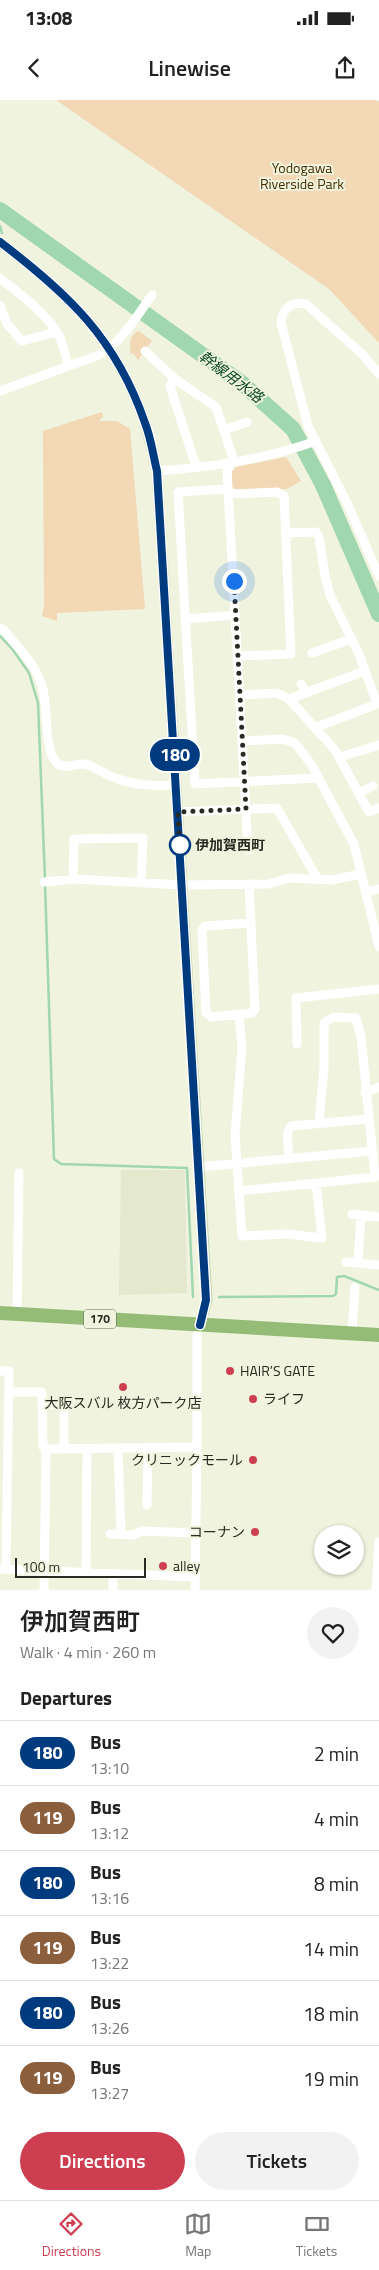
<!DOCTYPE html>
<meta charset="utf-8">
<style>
body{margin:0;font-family:"Titillium Web","Noto Sans JP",sans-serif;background:#f2f2f2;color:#222;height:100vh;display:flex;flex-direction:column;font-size:19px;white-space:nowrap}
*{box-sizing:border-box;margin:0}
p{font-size:16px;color:#767676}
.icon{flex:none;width:28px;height:28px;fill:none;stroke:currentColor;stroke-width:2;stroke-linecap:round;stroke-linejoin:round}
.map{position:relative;height:1490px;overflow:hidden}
.drawer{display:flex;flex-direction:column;background:#fff;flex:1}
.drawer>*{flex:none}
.badge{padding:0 10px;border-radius:16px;font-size:18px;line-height:32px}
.controls{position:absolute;left:314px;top:1425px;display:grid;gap:10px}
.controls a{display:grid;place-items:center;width:50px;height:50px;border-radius:50%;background:#fff;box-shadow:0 1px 4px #0004;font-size:25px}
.scale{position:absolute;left:15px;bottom:12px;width:131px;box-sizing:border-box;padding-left:5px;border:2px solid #292a22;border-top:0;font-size:14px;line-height:18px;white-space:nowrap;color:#292a22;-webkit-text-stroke:4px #f0f3de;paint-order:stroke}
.you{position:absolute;width:25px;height:25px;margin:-12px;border:4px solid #fff;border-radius:50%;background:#1a73e8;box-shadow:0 0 0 8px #1a73e833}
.map>.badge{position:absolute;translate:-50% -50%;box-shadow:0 0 0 2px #fff}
h2{padding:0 20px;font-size:19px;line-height:45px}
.round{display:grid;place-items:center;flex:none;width:52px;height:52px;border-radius:26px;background:#f2f2f2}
.headline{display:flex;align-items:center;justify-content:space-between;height:85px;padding:0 20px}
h1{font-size:24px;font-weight:600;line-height:38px}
.primary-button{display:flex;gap:10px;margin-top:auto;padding:10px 20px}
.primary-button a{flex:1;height:58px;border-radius:30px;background:#ce3e51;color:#fff;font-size:20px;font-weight:600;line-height:58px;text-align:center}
.primary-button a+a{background:#f2f2f2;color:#222}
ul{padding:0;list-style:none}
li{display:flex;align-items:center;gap:15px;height:65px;padding:0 20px;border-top:1px solid #e0e0e0}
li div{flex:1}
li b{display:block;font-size:19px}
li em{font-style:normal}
li .badge{min-width:55px;font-weight:700;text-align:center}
.status{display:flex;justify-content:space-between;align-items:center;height:35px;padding:0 25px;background:#fff;direction:ltr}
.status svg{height:14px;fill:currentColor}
header{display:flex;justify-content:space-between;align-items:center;height:65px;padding:0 20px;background:#fff;font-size:22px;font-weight:600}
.tab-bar{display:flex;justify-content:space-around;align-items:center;height:70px;border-top:1px solid #e0e0e0;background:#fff;font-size:14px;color:#767676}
.tab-bar a{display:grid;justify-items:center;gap:2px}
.tab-bar .current{color:#ce3e51}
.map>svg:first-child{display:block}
.built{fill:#e4e8cc}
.green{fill:#f2d8b5}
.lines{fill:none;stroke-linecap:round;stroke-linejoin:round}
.stream{stroke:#a0d7ae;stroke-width:2.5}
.river{stroke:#a0d7ae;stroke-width:16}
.minor{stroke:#fff;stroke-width:9}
.major{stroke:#bfd7ad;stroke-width:11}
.highway{stroke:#94bc76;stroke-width:14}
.line-casing{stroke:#fff;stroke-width:11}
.line{stroke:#003b80;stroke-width:8}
.walk{stroke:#292a22;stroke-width:5;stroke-dasharray:0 9}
.stop-dot{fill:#fff;stroke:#003b80;stroke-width:2.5}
.poi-dot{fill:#ce3e51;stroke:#f0f3de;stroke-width:2}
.labels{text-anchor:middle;stroke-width:4;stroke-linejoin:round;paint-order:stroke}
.shield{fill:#f0f3de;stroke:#65665a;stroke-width:1}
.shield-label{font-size:12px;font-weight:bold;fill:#292a22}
.park-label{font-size:14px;fill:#452d01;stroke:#f0f3de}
.stop-label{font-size:14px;font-weight:bold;fill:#292a22;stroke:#f0f3de;text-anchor:start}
.poi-label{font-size:14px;fill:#292a22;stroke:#f0f3de;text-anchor:start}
.water-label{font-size:15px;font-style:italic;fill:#0b4a25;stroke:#f0f3de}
</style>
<div class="status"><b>13:08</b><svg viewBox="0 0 49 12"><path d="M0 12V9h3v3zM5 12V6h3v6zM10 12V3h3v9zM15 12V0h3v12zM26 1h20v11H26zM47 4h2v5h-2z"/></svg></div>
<header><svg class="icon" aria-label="back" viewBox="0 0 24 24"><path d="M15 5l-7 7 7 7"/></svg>Linewise<svg class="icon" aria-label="share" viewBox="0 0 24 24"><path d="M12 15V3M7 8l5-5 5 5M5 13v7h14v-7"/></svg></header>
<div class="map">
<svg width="379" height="1490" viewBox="0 0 379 1490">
<rect width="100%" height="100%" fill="#f0f3de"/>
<path class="built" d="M121,1070H185L187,1193L119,1195Z"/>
<path class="green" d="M56,0H376L379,2V243L329,189Z
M139,231L152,241L138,260L133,253L131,255C130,245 128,235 139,231Z
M102,312L103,317L99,321H117L130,329L145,509L57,513V521L42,516L44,505L43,331Z
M286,357L301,381L287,389L239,391L232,387V372L236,367Z"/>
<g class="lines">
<path class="stream" d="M0,126L2,133
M0,536L13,550L29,573L38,603L45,779
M45,784L54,1059L61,1064L187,1068L193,1197
M219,1197L333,1196L336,1194L337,1177L344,1176L379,1190"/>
<path class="river" d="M0,110L243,284L293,329L323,385L379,514"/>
<path class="minor" d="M0,178C18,192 53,219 61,240C64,248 66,258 68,266
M0,205L7,224L22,241L56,232
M145,251L175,279L216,307L233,358L227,370L248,750
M379,274L362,254L306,204C291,201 282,209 281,223L308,326L348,405L379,476
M175,279L170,286L196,366
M0,291L99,255C123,241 136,217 152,195
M224,330L247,322
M157,371C212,367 263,360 316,341
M228,389L178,392L195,684L318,678
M230,394L277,392L284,396L291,554L238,556
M286,433L316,432L319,437L325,476L330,495L359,554L377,604L317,627
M185,519L236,515
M0,528L4,530C19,549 38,566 43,590C48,609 44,648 56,662C63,671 75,663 85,664C94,666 104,674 113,677C134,686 154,686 177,685
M312,553L351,539
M301,584L307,593
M240,595L277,593L289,599L335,650L369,712L379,708
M289,599L365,571
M242,641L283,639L295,643L311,664L354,744L379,847
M340,657L379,645
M359,693L373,686
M178,712L277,708L317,778
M73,779L74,739L143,738L141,783
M44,782L75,779L182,785L269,784L289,778L332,780L361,774
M249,784L255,909L252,913L212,917L206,913L202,830L205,826L251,823
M366,792L379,789
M239,915L242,947L235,1035L242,1136L286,1134L322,1138L316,1083
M297,944L296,898L379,889
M365,993L379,987
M289,1059L287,1034L291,1026L368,1019
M198,1067L372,1051
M239,1091L375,1077L361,937L356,918L334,917L324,923V968L319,1023
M352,1114L379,1117
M346,1162L379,1165
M358,1163L361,1115
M17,1214L19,1073
M352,1234L355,1187
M0,1271H9L6,1469
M9,1292H42L43,1347L46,1349L44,1490
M42,1304L64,1305V1349
M118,1348L121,1434
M46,1349L197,1347
M147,1405L148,1348
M110,1434L133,1435L142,1431L196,1433
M0,1469L195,1477
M86,1473L87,1349
M113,1490V1474
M195,1490L197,1347V1236L200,1225
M376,1490L379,1442"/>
<path class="major" d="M0,142C69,195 116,238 145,323C150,338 153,355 157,371L207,1200L200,1225"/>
<path class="highway" d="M0,1213L379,1235"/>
</g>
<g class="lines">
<g class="line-casing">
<path id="line" d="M0,142C69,195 116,238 145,323C151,338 153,355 157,371L206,1200L200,1225"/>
</g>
<use href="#line" class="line"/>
<path class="walk" d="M180,745V748L178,712L246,709L234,481"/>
</g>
<circle class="stop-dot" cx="180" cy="745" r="10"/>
<g class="poi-dot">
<circle cx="230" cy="1271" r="5"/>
<circle cx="123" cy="1287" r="5"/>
<circle cx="253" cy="1299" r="5"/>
<circle cx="253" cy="1360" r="5"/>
<circle cx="255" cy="1432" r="5"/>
<circle cx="163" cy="1466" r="5"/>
</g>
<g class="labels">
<rect class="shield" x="84" y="1209.5" width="32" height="19" rx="4"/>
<g class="shield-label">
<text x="100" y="1223">170</text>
</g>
<g class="park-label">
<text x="302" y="73">Yodogawa<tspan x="302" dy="16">Riverside Park</tspan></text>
</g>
<g class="stop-label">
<text x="195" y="750">伊加賀西町</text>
</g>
<g class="poi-label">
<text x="240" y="1276">HAIR’S GATE</text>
<text x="263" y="1304">ライフ</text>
<text x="123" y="1308" text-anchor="middle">大阪スバル 枚方パーク店</text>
<text x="243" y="1365" text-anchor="end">クリニックモール</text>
<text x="245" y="1437" text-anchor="end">コーナン</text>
<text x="173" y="1471">alley</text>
</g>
<g class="water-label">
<text transform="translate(231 277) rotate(37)" y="5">幹線用水路</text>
</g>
</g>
</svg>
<div class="controls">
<a><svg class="icon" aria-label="layers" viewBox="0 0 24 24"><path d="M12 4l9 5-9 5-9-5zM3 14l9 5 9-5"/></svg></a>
</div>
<div class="scale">100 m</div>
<div class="you" style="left:234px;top:481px"></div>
<b class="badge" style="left:175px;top:655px;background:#003b80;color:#fff">180</b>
</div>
<section class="drawer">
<div class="headline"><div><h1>伊加賀西町</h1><p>Walk · 4 min · 260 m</p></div><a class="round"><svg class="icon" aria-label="heart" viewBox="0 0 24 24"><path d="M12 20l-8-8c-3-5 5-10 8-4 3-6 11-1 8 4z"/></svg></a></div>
<h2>Departures</h2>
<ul>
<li><span class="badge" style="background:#003b80;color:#fff">180</span><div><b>Bus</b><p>13:10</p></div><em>2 min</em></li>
<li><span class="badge" style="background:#8b5e3c;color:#fff">119</span><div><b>Bus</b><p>13:12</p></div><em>4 min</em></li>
<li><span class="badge" style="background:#003b80;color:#fff">180</span><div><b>Bus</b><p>13:16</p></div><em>8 min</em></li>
<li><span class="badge" style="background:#8b5e3c;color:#fff">119</span><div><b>Bus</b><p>13:22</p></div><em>14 min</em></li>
<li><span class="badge" style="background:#003b80;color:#fff">180</span><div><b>Bus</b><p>13:26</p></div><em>18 min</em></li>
<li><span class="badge" style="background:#8b5e3c;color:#fff">119</span><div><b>Bus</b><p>13:27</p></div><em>19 min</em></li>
</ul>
<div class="primary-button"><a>Directions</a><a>Tickets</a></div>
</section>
<nav class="tab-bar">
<a class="current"><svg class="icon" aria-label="directions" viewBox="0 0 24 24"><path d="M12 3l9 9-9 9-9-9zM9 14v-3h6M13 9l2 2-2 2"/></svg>Directions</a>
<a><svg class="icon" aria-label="map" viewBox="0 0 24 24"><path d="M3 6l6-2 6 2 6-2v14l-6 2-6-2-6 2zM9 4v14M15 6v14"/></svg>Map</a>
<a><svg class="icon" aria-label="tickets" viewBox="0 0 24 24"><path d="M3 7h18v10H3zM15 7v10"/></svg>Tickets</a>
</nav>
